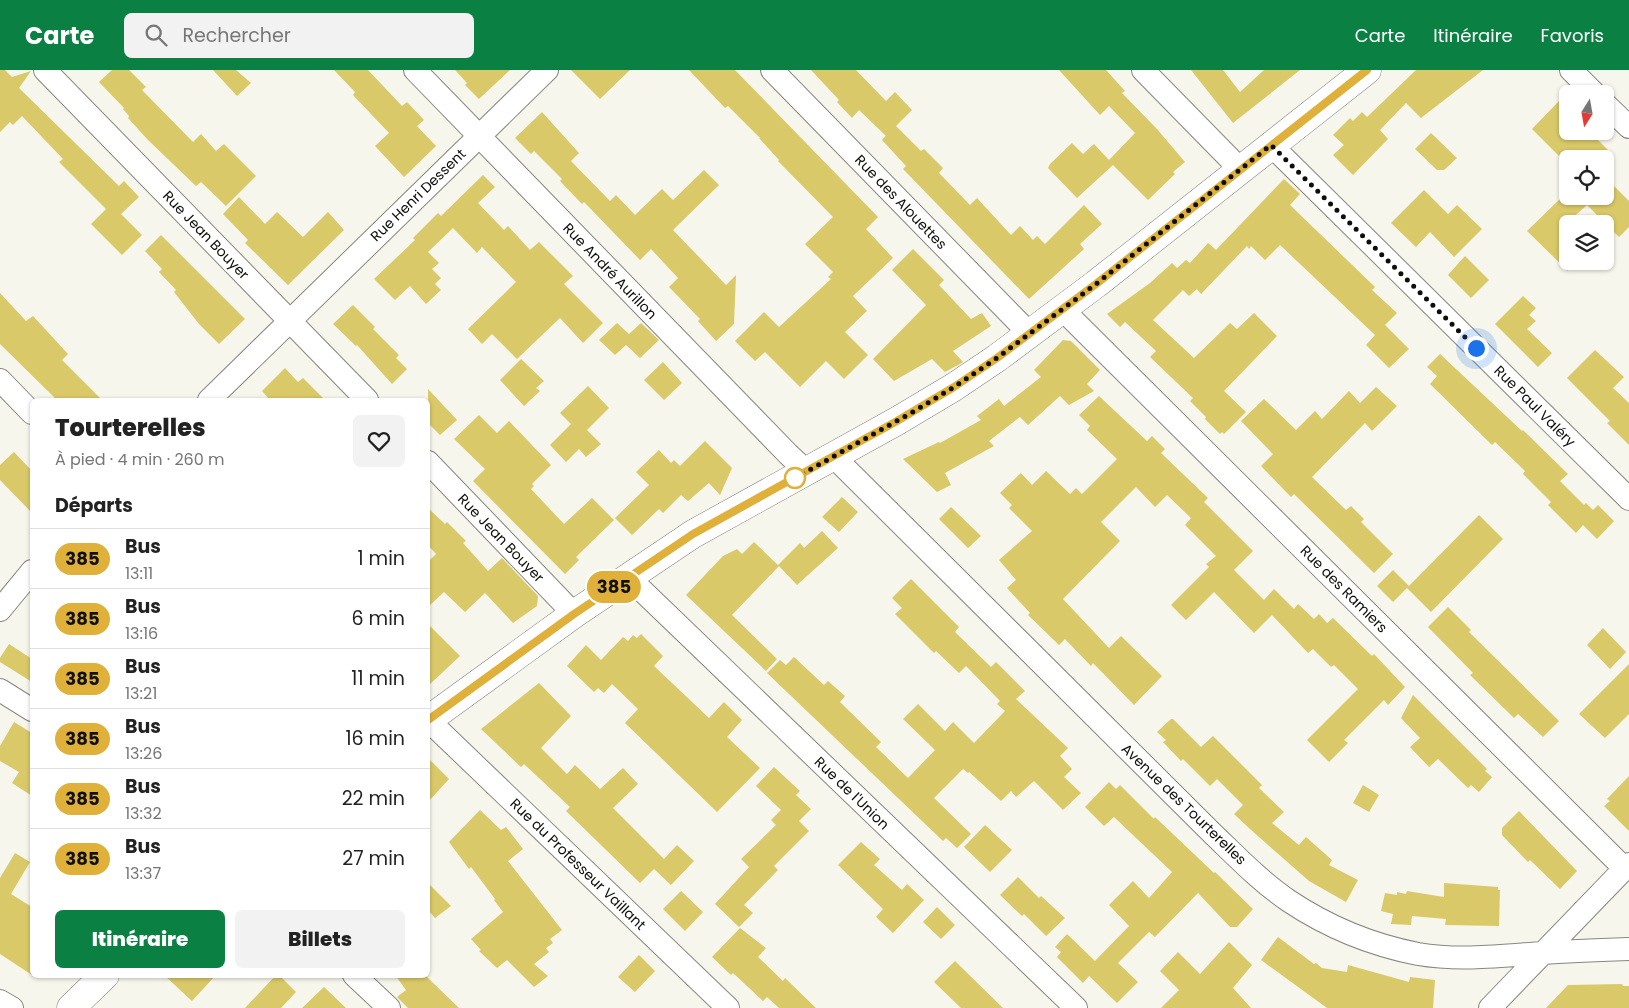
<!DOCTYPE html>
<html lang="fr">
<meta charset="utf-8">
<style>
body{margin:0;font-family:Poppins,sans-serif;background:#f2f2f2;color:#222;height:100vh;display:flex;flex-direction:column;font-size:19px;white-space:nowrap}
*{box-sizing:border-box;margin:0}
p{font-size:16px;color:#767676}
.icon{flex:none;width:28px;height:28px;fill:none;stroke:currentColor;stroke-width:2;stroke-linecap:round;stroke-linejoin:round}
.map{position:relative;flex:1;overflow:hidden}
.panel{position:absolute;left:30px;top:328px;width:400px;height:580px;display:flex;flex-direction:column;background:#fff;border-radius:8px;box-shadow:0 1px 4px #0004}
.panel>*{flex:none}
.badge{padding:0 10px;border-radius:16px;font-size:18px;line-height:32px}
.needle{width:32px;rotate:191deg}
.fabs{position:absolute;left:1559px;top:15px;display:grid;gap:10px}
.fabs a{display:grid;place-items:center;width:55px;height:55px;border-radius:8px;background:#fff;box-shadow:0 1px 4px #0004;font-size:25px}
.you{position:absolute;width:25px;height:25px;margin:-12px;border:4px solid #fff;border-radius:50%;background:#1a73e8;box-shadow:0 0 0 8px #1a73e833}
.map>.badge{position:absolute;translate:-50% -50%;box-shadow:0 0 0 2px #fff}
h2{padding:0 25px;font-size:19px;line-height:45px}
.round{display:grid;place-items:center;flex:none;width:52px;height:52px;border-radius:8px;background:#f2f2f2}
.overview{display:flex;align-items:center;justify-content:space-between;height:85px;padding:0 25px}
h1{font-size:24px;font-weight:800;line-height:38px}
.cta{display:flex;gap:10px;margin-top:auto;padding:10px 25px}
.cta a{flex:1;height:58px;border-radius:8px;background:#0b8043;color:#fff;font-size:20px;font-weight:800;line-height:58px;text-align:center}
.cta a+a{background:#f2f2f2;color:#222}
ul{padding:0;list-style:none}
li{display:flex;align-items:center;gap:15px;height:60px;padding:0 25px;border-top:1px solid #e0e0e0}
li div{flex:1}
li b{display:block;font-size:19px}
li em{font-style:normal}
li .badge{min-width:55px;font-weight:700;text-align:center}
header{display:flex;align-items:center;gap:30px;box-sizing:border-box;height:70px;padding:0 25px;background:#0b8043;color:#fff}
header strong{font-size:24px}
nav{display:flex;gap:28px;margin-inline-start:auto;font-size:18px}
.search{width:350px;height:45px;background:#f2f2f2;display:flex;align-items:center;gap:12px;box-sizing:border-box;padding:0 18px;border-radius:8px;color:#767676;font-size:19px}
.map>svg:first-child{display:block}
.building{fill:#d9c969}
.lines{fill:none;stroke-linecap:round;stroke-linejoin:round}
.street-casing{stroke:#88877e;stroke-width:24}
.secondary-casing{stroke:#88877e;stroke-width:29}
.street{stroke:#fff;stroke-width:22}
.secondary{stroke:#fff;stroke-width:28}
.line-casing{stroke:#fff;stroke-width:11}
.line{stroke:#dfb03a;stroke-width:8}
.walk{stroke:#0d0d0a;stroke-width:5;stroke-dasharray:0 9}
.stop-dot{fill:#fff;stroke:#dfb03a;stroke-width:2.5}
.labels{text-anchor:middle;stroke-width:4.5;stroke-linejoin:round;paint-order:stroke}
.street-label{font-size:14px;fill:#0d0d0a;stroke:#fff}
</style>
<header>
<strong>Carte</strong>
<div class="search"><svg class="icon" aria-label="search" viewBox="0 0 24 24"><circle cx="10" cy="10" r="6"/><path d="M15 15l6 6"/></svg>Rechercher</div>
<nav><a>Carte</a><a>Itinéraire</a><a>Favoris</a></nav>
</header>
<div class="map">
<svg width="1629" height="938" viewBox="0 0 1629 938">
<rect width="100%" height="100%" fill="#f7f6ec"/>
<path class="building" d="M0,0H5L12,7L31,1L19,18L119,116L124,111L139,127L121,144L142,165L122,185L91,154L106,139L59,92L63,89L22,46L13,55L10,52L0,62Z
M112,0H129L146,17L142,20L193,72L201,64L216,81L224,74L256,106L226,136L201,112L196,116L148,70L128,48L129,46L123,39L124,38L99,12Z
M213,0H236L251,13L237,26Z
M334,0H368L402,36L407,32L424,50L417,56L436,76L404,107L375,76L389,63L353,25L355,22Z
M455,0H510L479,29L465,15L467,13Z
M571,0H630L600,29Z
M689,0H735L878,147L866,159L893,188L853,226L867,241L845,262L868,285L844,309L826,291L800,317L765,282L755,291L735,271L764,242L779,257L831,209L828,207L833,202L805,174L833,147L778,91L779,90L759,68H760L728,36L725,38Z
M811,0H856L886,31L895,22L912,40L896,56L921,81L924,79L943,98L939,103L970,135L977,128L1011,165L1020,156L1033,170L1037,166L1045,174L1084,135L1102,154L1080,174L1084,179L1029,229L903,99L906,96L882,70L888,63L886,66L859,40L852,48L837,32L839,30Z
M1059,0H1106L1125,21L1122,23L1157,59L1185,92L1173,102L1175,104L1148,130L1109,91L1113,95L1077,128L1048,98L1050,94L1072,73L1083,84L1094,74L1109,90L1135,63L1109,36L1100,45Z
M1191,0H1223L1240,22L1264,0H1300L1233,53Z
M1416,0H1483L1421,48L1406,33L1380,60L1388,69L1353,105L1333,85L1344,75L1333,65L1350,48L1353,51L1362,42L1367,47Z
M1559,31L1568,40V61H1589L1608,80L1600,89H1562L1532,59Z
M542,42L579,83L571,91L610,131L616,125L635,145L662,119L673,130L704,100L719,115L673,160L726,215L736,205L734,254L716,271L698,251L700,249L669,217L678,208L651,179L640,190L584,132L582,134L560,111L562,109L534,81L531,84L515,68Z
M1431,63L1457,88L1444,100H1437L1415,79Z
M483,105L495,117L478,133L504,160L508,156L530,180L539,172L573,206L564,214L603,253L583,273L560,248L517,289L492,264L482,274L468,259L516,212L482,177L477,183L453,158L428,182L439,193L432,199L441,208L435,214L441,220L426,234L410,216L395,230L374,209L415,170L413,168L438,143L441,146Z
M1605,107L1629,131V157L1619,167L1587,135L1560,159L1568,167V201L1527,161L1563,126H1605Z
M1284,109L1300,124L1290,135L1375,217L1372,220L1397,243L1385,255L1409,279L1389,298L1366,275L1375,265L1280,175L1265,190L1251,176L1249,179L1247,176L1201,224L1197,219L1189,226L1183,220L1153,250L1194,288L1230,253L1237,259L1254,243L1277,266L1224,321L1246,342L1224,364L1222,362L1220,364L1205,349L1206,347L1190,331L1193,328L1150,287L1156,281L1125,252L1120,257L1107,244L1150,213L1172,193L1177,198L1186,190L1190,193L1208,173L1216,180Z
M1424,120L1448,144L1457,135L1482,159L1454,187L1430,162L1416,177L1391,153Z
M239,127L265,154L277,142L303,167L328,142L344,160L288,215L245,173L248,170L223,144Z
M161,165L245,249L219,274L199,254L174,222L176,220L159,202L162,199L145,181Z
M913,179L944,210L939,215L971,249L982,243L991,256L953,281L963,292L960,294L945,302L932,289L894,311L873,289L926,235L892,200Z
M1465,186L1489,210L1471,228L1448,205Z
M0,223L26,251L33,246L68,284L62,290L102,330H57L0,274Z
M1523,226L1536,238L1529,245L1536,251L1527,259L1552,283L1538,297L1495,254Z
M353,235L375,257L373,259L399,285L396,288L407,299L392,314L357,275L356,276L333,254Z
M617,253L629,264L641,253L659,270L640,288L626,275L615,285L599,270Z
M1063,270L1071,271L1100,300L1087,314L1094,321L1069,335L1060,326L1028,355L1020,347L989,371L994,376L945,403L951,415L937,422L903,389L939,372L940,373L981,350L977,346L999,329L1004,336L1041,307L1034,300Z
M1595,280L1624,307L1613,318L1629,333V375L1607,353L1610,351L1567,308Z
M1440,284L1522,361L1523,360L1568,404L1560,411L1584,435L1586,433L1593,440L1598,435L1614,451L1597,469L1583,455L1576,463L1548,435L1551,432L1523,404L1525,401L1495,372L1492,375L1430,314L1437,306L1427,297Z
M521,289L544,311L536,318L540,321L524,336L500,310Z
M663,292L682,313L664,330L644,310Z
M285,298L298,312L303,308L325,330H280L293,317L280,330H270L262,321Z
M588,316L609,338L587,360L601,374L586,387L579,379L566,392L550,375L571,354L560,343Z
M1376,317L1397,336L1372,361L1365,353L1312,407L1346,440L1351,436L1364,449L1361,452L1393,484L1374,503L1294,424L1291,427L1261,396L1273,384L1241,351L1264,329L1296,360L1315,341L1322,349L1349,321L1360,333Z
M428,319L457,350L440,365L428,353Z
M1099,326L1147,371L1152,366L1165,379L1161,383L1208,428L1204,432L1253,481L1234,500L1264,530L1274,519L1294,539L1298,534L1314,549L1319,544L1327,553L1333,548L1372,586L1374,584L1405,617L1388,635L1384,630L1344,670L1348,673L1329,692L1307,670L1358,619L1334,595L1331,597L1313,579L1308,583L1272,545L1254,563L1214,522L1186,550L1171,535L1209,497L1206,494L1216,486L1185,455L1191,448L1167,425L1155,437L1136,417L1101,452L1120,471L1063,529L1109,578L1121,566L1162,606L1134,635L1093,593L1091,596L1065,569L1059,575L1028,545L1030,543L1007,518L1016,510L999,490L1032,461L1009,438L1012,435L1000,423L1021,403L1032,415L1046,401L1070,424L1076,418L1082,424L1117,389L1087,360L1090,356L1079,345Z
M479,345L497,363L509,351L551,395L532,414L534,416L531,419L564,454L592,428L614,450L576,487L579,490L565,504L473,411L485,399L454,369Z
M705,371L732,398L720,425L709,413L688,431L681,425L663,443L659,439L632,465L615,448L649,415L636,402L659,380L671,393L674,390L680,396Z
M14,382L32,401V443L0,410V395Z
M842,427L858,442L839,462L822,447Z
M951,437L981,466L968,478L939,449Z
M428,438L445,454L447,452L466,471L463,473L488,501L502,488L538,526L537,536L513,553L485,523L465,542L444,522L428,537V492L436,484L428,475Z
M1479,445L1503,469L1431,542L1407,518Z
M822,461L838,478L797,515L778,495L800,473L804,478Z
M754,472L779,496L732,545L777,589L766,601L686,525L723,486L737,479L742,484Z
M1393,500L1409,516L1393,532L1377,516Z
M911,509L959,557L955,562L991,597L996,592L1025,621L1016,629L1068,678L1060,686L1072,699L1064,707L1081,723L1063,740L1034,711L1016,727L1011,721L1001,731L969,702L968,703L963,699L934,728L971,764L957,778L946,768L943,771L767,603L780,590L786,595L794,587L824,615L828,611L845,626L840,632L881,672L876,677L908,708L935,680L903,649L918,634L945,661L953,652L974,673L1005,641L997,634L1000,631L966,596L959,603L936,581L934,583L895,544L902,538L892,528Z
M1448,537L1471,560L1469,562L1559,651L1543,667L1518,644L1514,648L1470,605L1473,603L1428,557Z
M428,554L460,586L428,616Z
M1603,558L1626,582L1610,599L1587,575Z
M641,564L663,586L654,596L709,648L724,632L742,650L727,667L760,698L717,742L625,653L638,639L612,614L604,623L598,618L594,622L567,596L586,575L601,590L623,567L628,571L633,565L637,568Z
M9,574L32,589V612L0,592V588Z
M1629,594V644L1605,668L1579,644Z
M539,613L571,646L541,678L567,704L575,695L600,719L623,698L638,714L613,738L664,789L677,775L694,791L671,815L654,799L659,794L640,813L566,741L570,737L524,694L521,697L481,659Z
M1413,625L1487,699L1485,701L1492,707L1479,722L1471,715L1468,718L1438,689L1429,697L1410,677L1420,668L1401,648Z
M1171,649H1173L1201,677L1213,666L1262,715L1259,718L1284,742L1272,753L1299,775L1306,767L1332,790L1329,795L1358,810L1346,832L1309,811L1250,759L1234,744L1243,735L1217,709L1210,716L1183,689L1181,691L1163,672L1166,670L1157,662Z
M14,652L32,663V726L12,713L19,702L0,691V676Z
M428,688L449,709L428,732Z
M774,697L800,721L796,725L811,739L799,751L809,761L774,796L778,800L744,835L753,843L739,857L715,834L749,797L741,789L776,755L771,750L781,740L756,716Z
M1629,706V761L1604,736L1610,731L1607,729Z
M1109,712L1116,719L1120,715L1154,749L1155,747L1214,803L1215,802L1253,839L1237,857H1230L1198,823L1155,867L1149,862L1118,893L1138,912L1117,933L1089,906L1083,913L1057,887L1061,882L1055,877L1067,864L1095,891L1129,856L1109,835L1133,811L1149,828L1172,802L1114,747L1104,756L1085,737Z
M1363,715L1379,725L1369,742L1353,733Z
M480,740L501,760L506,757L523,779L508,791L562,860L550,869L553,873L546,878L549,882L534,894L548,906L534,917L507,890L497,898L479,881L481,880L471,869L503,842L494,830L495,829L471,797L469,799L449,772Z
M1519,741L1577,801L1560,819L1530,790L1528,792L1502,765V758Z
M985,755L1012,780L990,802L964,777Z
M861,772L880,789L874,795L902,820L907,814L924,830L893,863L876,847L883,839L838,795Z
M15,783L30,792L11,824L32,837V905L0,884V808Z
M1018,807L1039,828L1041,826L1065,848L1046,866L1024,844L1022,846L1000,825Z
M428,813L451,836L435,848L428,840Z
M1444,813L1498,817V820H1500L1499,856L1445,855L1446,849L1412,846L1411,855L1391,854L1393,844L1381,841L1385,823L1397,825V822L1406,824L1407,821L1444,827Z
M681,821L703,842L685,861L663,839Z
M937,837L955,855L941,869L923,852Z
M740,858L766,878L758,887L783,911L785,908L816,938H779L767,927L763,931L733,903L731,905L712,887Z
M1278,867L1314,894L1316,893L1322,898L1347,902L1348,895L1409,912L1410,907L1435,910L1433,938H1327L1261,890Z
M1229,872L1252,895L1233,918L1251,938H1161L1179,920L1160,901L1178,882L1200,904Z
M639,885L655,901L635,922L618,907Z
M955,891L1003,938H961L934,912Z
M164,905H216L192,931Z
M276,905H279L296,922L281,938H245Z
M395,905H425L459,938H408L397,927L406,920Z
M1622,914L1623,916H1629V938H1546L1568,915Z
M324,917L346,938H302Z"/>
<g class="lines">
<g class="street-casing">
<path id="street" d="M45,0L367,330
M415,0L788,384L806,401
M772,0L1029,263
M1143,0L1240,99
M1571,0L1595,24
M1605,34L1629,57
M1271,75L1629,429
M1062,239L1625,799
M0,310L32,343
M209,330L547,0
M833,386L1213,764C1237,787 1261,812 1289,831C1328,857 1372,875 1418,884C1459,891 1501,886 1542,883C1571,881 1600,880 1629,879
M428,392L574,544
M628,507L1076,938
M0,540L32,501
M0,620L32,640
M428,650L728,938
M354,905L389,938
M0,931L12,938
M1490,938L1629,794"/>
</g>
<g class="secondary-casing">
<path id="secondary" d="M428,650L574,544L693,464L897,351L954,317L997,288L1096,214L1367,0
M71,938L105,905"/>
</g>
<use href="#street" class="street"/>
<use href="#secondary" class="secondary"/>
</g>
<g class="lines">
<g class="line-casing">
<path id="line" d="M428,650L574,544L693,464L897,351L954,317L997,288L1096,214L1367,0"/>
</g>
<use href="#line" class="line"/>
<path class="walk" d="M795,408L911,343L954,317L997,288L1096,214L1271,75L1476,278"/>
</g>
<circle class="stop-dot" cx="795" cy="408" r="10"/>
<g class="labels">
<g class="street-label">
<text transform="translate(418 125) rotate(-44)" y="5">Rue Henri Dessent</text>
<text transform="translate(901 132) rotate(46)" y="5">Rue des Alouettes</text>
<text transform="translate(206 165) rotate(46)" y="5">Rue Jean Bouyer</text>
<text transform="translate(610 201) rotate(46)" y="5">Rue André Aurillon</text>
<text transform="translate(1535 336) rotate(45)" y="5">Rue Paul Valéry</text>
<text transform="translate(501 468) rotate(46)" y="5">Rue Jean Bouyer</text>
<text transform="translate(1344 519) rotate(45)" y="5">Rue des Ramiers</text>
<text transform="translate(852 723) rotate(44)" y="5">Rue de l'Union</text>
<text transform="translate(1184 734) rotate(44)" y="5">Avenue des Tourterelles</text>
<text transform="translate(578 794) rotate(44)" y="5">Rue du Professeur Vaillant</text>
</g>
</g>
</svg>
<div class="fabs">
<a><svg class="needle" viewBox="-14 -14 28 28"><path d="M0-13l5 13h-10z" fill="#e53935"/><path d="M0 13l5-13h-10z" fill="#767676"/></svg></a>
<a><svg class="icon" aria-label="locate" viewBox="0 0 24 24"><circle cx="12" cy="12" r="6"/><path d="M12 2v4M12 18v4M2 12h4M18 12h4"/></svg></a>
<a><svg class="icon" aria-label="layers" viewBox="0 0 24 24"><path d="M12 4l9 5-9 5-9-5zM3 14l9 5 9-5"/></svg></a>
</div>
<div class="you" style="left:1476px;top:278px"></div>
<b class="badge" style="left:614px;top:517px;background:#dfb03a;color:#111">385</b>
<section class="panel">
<div class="overview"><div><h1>Tourterelles</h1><p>À pied · 4 min · 260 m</p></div><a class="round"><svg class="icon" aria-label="heart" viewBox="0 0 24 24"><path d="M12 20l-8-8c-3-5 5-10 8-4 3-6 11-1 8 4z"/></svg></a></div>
<h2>Départs</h2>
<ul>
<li><span class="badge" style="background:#dfb03a;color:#111">385</span><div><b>Bus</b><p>13:11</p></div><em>1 min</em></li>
<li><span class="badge" style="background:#dfb03a;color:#111">385</span><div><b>Bus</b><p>13:16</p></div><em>6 min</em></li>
<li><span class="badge" style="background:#dfb03a;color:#111">385</span><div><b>Bus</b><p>13:21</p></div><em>11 min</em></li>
<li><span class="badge" style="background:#dfb03a;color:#111">385</span><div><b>Bus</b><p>13:26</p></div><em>16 min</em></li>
<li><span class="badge" style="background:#dfb03a;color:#111">385</span><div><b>Bus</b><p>13:32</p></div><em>22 min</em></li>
<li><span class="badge" style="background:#dfb03a;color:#111">385</span><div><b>Bus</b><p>13:37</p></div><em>27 min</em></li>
</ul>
<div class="cta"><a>Itinéraire</a><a>Billets</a></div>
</section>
</div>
